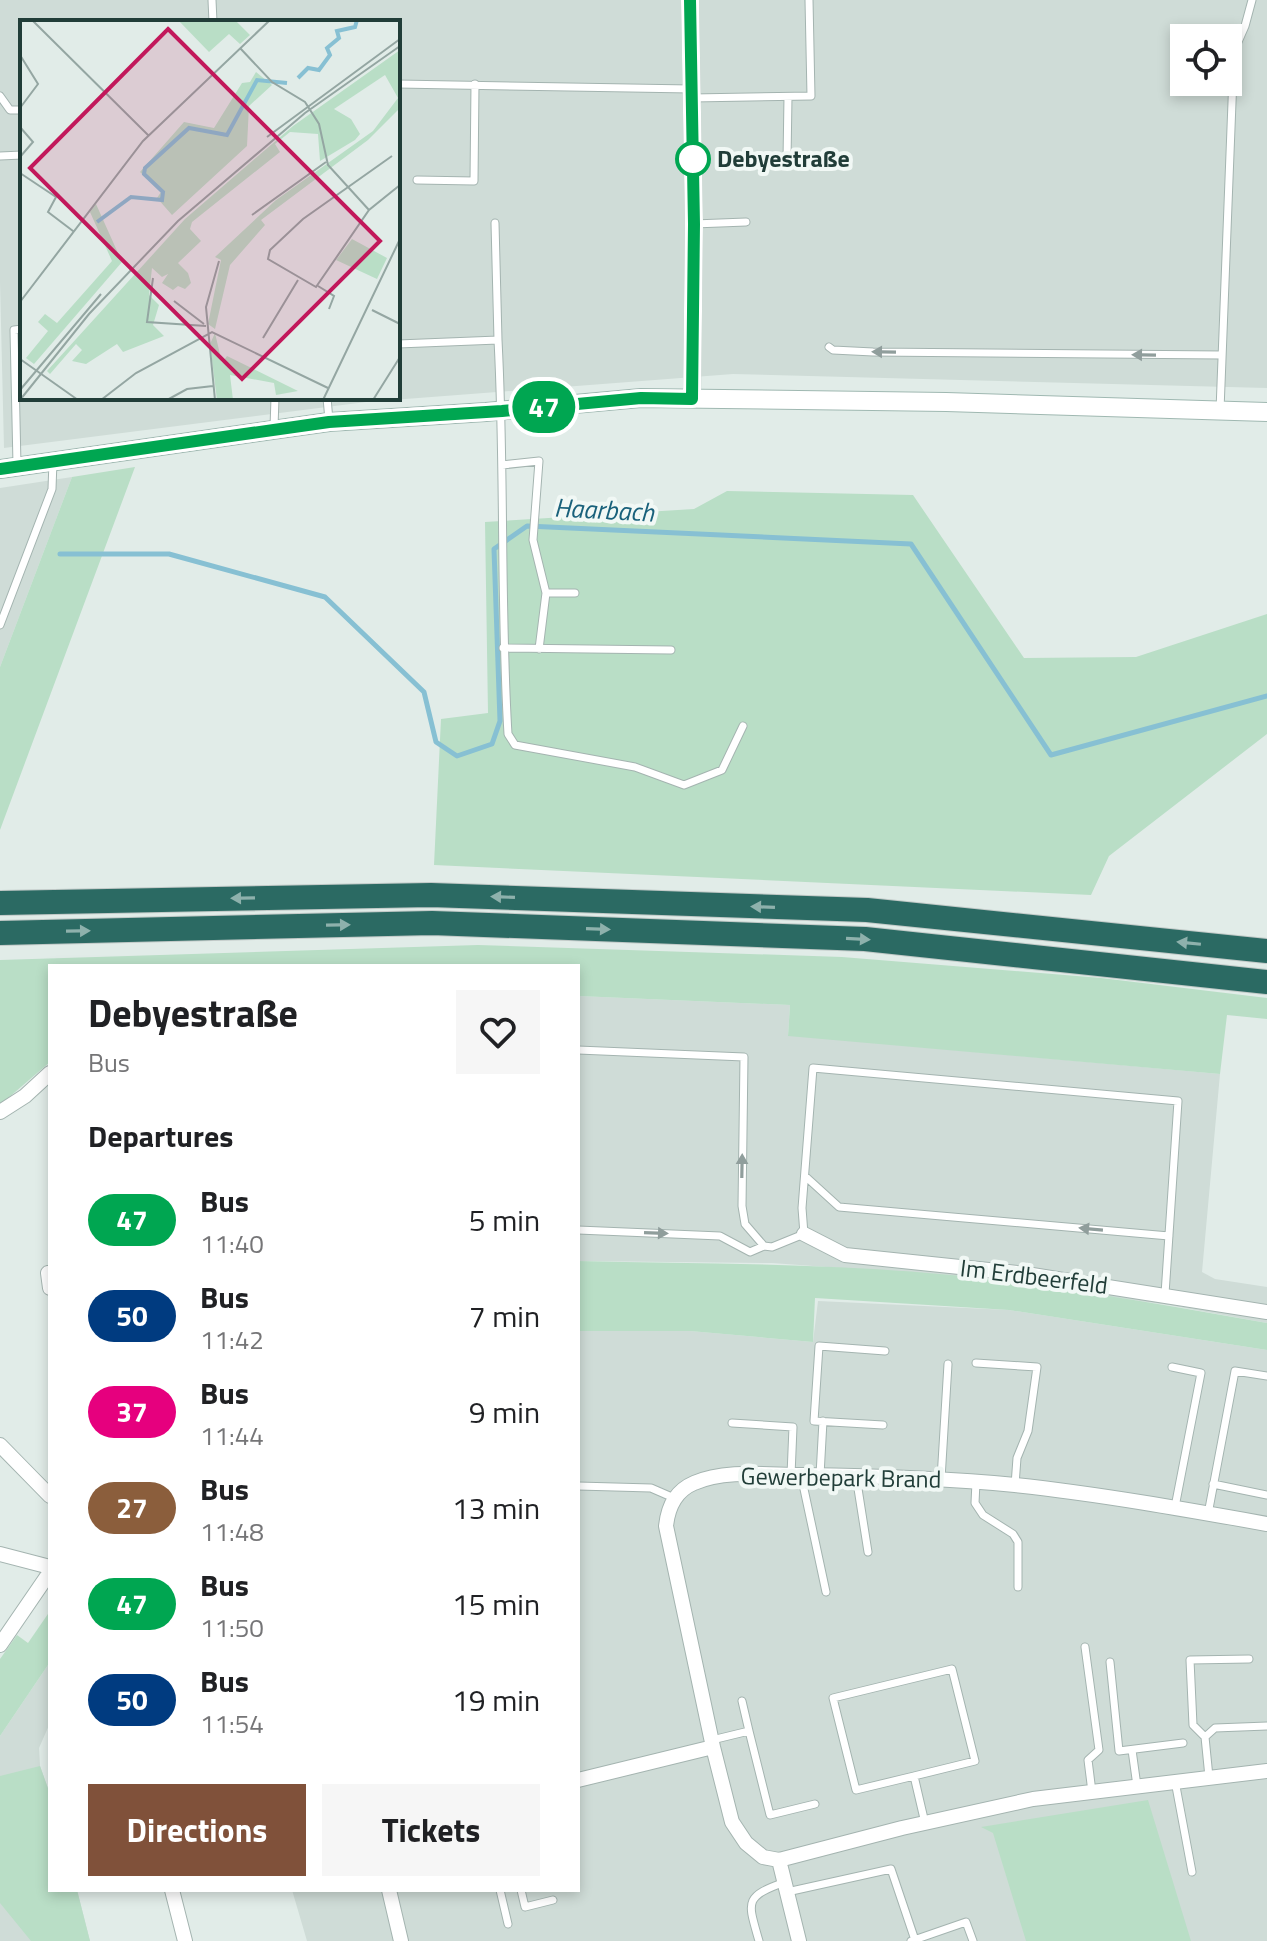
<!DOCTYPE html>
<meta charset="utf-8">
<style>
body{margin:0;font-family:"Titillium Web",sans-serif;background:#f6f6f6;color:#202124;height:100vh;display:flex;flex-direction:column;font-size:30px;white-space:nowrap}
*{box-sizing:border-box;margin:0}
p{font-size:26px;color:#757577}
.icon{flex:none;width:44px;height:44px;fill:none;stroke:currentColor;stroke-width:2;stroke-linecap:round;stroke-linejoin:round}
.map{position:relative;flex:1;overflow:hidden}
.details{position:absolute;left:48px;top:964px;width:532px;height:928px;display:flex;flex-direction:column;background:#fff;border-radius:0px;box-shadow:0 4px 12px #0003}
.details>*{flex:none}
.badge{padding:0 16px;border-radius:26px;font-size:28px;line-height:52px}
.tools{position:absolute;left:1170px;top:24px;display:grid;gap:16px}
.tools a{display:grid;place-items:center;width:72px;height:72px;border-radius:0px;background:#fff;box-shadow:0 4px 12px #0003;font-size:40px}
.map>.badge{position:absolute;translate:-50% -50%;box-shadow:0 0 0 4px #fff}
h2{padding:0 40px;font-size:30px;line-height:72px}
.round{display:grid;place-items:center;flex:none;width:84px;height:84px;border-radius:0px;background:#f6f6f6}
.summary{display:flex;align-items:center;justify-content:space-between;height:136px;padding:0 40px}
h1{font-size:38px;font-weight:700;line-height:60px}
.action{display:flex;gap:16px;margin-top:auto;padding:16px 40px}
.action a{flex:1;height:92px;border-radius:0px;background:#80513a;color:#fff;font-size:32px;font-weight:700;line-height:92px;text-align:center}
.action a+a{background:#f6f6f6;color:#202124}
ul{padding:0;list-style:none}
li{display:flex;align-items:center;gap:24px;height:96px;padding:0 40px}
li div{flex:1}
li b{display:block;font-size:30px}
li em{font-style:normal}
li .badge{min-width:88px;font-weight:700;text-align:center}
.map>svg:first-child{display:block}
.built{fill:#cfdcd7;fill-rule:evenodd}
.green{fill:#b9dec6}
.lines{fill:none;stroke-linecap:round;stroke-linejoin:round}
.stream{stroke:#87c0d3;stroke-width:5}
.service-casing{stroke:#a4b4b0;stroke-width:9}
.minor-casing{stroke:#a4b4b0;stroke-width:16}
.tertiary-casing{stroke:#a4b4b0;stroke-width:18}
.secondary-casing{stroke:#9fb8b1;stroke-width:20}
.motorway-casing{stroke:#c1c9c7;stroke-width:26}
.service{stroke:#fff;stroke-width:7}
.minor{stroke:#fff;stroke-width:14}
.tertiary{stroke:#fff;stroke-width:16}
.secondary{stroke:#fff;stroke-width:18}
.motorway{stroke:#2b6a63;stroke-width:24}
.oneway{fill:#909e9c}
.oneway2{fill:#8eb1ac}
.line-casing{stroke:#fff;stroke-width:18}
.line{stroke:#00a651;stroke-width:12}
.stop-dot{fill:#fff;stroke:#00a651;stroke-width:4}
.labels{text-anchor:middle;stroke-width:8;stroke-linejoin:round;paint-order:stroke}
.stop-label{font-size:24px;font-weight:bold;fill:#213d38;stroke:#f1f8f5;text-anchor:start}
.street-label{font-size:24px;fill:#213d38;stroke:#f1f8f5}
.water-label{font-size:26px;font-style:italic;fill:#19617b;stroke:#f1f8f5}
.inset-river{fill:none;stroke:#87c0d3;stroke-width:4}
.inset-road{fill:none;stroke:#94a6a2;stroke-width:2}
.view{fill:#c2185b;fill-opacity:0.15;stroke:#c2185b;stroke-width:4}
.inset-edge{fill:none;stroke:#213d38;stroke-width:4}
</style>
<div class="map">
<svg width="1267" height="1941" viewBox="0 0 1267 1941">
<rect width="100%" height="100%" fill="#e1ece8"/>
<path class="built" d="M0,0H1267V388L733,374L366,402L4,448L0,282ZM22,22H398V398H22ZM1184,38H1228V82H1184Z
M72,477L0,667V488Z
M578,996L790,1005L788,1035L1220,1074L1202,1272L1215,1279L1267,1287V1323L1168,1305L978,1278L772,1263L578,1261Z
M818,1301L1009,1310L1267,1350V1941H307L292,1890H578V1331H690L813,1342Z
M50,1662V1723L39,1748L40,1766L50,1794V1890H77L90,1941H0V1736Z"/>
<path class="green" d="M135,467L0,830V667L72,477Z
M727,491L913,495L1024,658L1136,657L1267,614V734L1109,856L1091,895L434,865L441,719L488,713L485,522L694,509Z
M478,945L842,957L1101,978L1267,998V1019L1227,1015L1220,1074L788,1036L790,1005L578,996V966H50V1062L0,1105V960Z
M578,1261C712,1264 846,1263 979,1278C1075,1289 1171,1306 1267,1323V1350L1009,1310L815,1298L813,1342L690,1331H578Z
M50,1611V1662L0,1736V1659L17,1635L28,1643Z
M40,1766L50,1794V1890H77L90,1941H31L0,1903V1776Z
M1148,1800L1191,1941H1026L993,1833L981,1827Z"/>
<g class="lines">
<path class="stream" d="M60,554H169L325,597L424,692L436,742L457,756L492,744L500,721L494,549L527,526L911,544L1051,755L1267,696"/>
<g class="service-casing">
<path id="service" d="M212,0L213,22
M398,84L691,89
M0,96L10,110H22
M692,98L811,96L809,0
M0,156L22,155
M787,160L788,97
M417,180L474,181L475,84
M495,223L498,340
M694,224L746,222
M398,344L498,340C505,471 500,602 508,734L515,745L635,767L684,785L722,770L743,726
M829,347L833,350L873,352L1222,355
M327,398L329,420
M1220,410L1234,51L1245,26L1252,0
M274,427L275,398
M17,465L14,330L22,329
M502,465L539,461L533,540L546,593L539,649
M546,593H575
M0,625L52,489L53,461
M503,648L671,650
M578,1050L744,1057L742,1206L745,1224L764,1246L750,1252L720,1236L578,1230
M805,1176L839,1207L1169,1236
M764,1246L772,1247L804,1234L802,1208L813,1068L1178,1101L1165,1294
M976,1363L1037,1367L1028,1431L1017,1458L1015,1485
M1172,1367L1201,1373L1175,1507
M732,1423L793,1427L791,1475
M883,1425L814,1421L819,1346L885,1351
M801,1475L826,1592
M820,1475L823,1421
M856,1476L868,1552
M941,1479L948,1364
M976,1482L975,1503L983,1515L1013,1534L1018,1542V1587
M1213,1484L1267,1495
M578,1486L651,1488L674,1498
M1208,1514L1235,1371L1267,1376
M1085,1647L1099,1750L1088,1760L1092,1792
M1110,1662L1119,1751L1183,1743
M742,1701L749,1731
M1205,1737L1215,1728L1267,1726
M712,1740L749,1731L770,1815L815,1804
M1132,1750L1137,1786
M914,1776L856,1790L833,1698L952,1669L975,1761L914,1776L925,1823
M1209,1777L1205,1737L1193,1725L1190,1660L1249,1659
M1175,1781L1192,1872
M500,1890L508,1924
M521,1890L525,1907L553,1900
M787,1892L891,1869L915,1940
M759,1941C748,1902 743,1897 785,1882
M911,1941L966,1922L973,1941"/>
</g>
<g class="minor-casing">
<path id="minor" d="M0,1112L25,1096L50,1073
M804,1234L845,1255L1026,1274L1267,1312
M48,1273L50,1288
M0,1445L50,1496
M1267,1524C1183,1509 1099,1494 1015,1485C944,1478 873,1476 802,1475C769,1475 725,1469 694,1483C675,1491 668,1507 666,1526L713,1747L732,1822L746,1843L763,1857L779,1860L902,1828L1033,1799L1267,1771
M0,1554L50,1567
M0,1645L50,1572
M578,1780L713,1747
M779,1860L799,1941
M172,1890L185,1941
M389,1890L401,1941"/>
</g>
<g class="tertiary-casing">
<path id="tertiary" d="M690,0L694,224L692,399"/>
</g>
<g class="secondary-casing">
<path id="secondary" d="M0,469L329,422L486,412L641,398L946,402L1267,412"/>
</g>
<g class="motorway-casing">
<path id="motorway" d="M0,903L431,895L867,910L1267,951
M0,933L432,923L865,939L1267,982"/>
</g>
<use href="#service" class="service"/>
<use href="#minor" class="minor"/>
<use href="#tertiary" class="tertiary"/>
<use href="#secondary" class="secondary"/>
<use href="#motorway" class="motorway"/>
</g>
<defs><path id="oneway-solid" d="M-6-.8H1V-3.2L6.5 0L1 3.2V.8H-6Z" transform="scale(2)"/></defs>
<g class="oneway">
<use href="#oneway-solid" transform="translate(884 352) rotate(-179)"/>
<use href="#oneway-solid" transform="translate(1144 355) rotate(-179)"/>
<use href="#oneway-solid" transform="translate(742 1166) rotate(-89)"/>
<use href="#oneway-solid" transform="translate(1091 1229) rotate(-175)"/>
<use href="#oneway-solid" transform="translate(656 1233) rotate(2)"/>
</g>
<g class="oneway2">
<use href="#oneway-solid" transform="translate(503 897) rotate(-178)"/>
<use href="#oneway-solid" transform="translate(243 898) rotate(179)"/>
<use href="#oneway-solid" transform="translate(763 907) rotate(-178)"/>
<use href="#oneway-solid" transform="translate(338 925) rotate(-1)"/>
<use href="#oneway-solid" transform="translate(598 929) rotate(2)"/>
<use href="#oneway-solid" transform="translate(78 931) rotate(-1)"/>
<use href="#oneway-solid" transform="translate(858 939) rotate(3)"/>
<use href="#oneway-solid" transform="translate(1189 943) rotate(-174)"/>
</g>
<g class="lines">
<g class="line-casing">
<path id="line" d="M0,469L329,422L502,411L641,398L692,399L694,224L690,0"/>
</g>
<use href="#line" class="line"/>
</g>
<circle class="stop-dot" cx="693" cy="159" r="16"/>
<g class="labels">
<g class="stop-label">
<text x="717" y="167">Debyestraße</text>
</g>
<g class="street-label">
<text transform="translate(1034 1277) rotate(7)" y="8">Im Erdbeerfeld</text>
<text transform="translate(841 1478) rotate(1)" y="8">Gewerbepark Brand</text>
</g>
<g class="water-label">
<text transform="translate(604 510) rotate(3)" y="9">Haarbach</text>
</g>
</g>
<g transform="translate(20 20)">
<rect width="380" height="380" fill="#e1ece8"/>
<path d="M158,0H215L230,15L220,24L209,14L189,32ZM380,30V88L348,120L241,200L245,205L210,245L195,309L188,304L201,240L195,237L256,180L353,111L378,78L365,55L314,89L331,99L340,114L335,120L300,141L298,114L270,112L255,124L260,132L172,202L170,209L181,221L158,243L168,253L171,263L165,269L158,266L153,270L142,263L148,254L142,257L132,248L129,275L139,285L133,305L144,316L103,332L97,324L66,344L52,341L62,330L56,324L30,354L27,351L165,199L273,106ZM236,52L252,65L229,86L227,126L152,195L137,178L141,172L120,152L164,102L194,108L222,63L230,62ZM76,184L102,242L14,344L6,338L28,311L18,302L25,294L37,303L92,241L70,192ZM332,219L367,238L357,259L316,240ZM195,313L202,343L207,336L278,371L256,375L254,363L210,355L213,380H197L190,324Z" fill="#b9dec6"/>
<path class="inset-river" d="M278,58L288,48L299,50L310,35L307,28L319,18L317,11L335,7L337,0M77,202L111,177L142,180L143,172L124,154L125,148L169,108L207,115L237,60L267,63"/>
<path class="inset-road" d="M12,0L129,116M220,28L252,62L285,82L299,104L308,145L349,190M0,35L18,64L0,88M0,107L13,122L0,137M247,117L380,19M372,136L283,199L250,230L248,239L296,267L349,190L380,165M0,153L36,177L28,192L53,211M232,195L306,142M133,258L127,302L186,306M298,266L314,276L309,289M154,281L184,304M0,282L123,121L250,0M352,290L380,304M243,318L278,260M0,339L58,380M0,370L81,274M0,380L69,294L158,201L285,93L380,26M81,380L116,353L192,312L308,368M147,380L167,369L193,366M195,380L186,287L199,241M303,380L380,219M353,380L380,337"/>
<path class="view" d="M148,9L360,221L222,359L10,148Z"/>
<rect width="380" height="380" class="inset-edge"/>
</g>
</svg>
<div class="tools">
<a><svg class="icon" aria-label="locate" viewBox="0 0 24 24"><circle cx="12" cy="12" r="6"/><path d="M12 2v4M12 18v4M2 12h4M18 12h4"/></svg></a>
</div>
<b class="badge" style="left:544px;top:407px;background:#00a651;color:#fff">47</b>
<section class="details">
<div class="summary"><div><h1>Debyestraße</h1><p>Bus</p></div><a class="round"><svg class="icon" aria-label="heart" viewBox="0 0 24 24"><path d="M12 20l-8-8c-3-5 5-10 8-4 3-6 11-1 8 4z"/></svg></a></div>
<h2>Departures</h2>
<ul>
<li><span class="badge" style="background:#00a651;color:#fff">47</span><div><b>Bus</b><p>11:40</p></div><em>5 min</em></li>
<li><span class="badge" style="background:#003b80;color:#fff">50</span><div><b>Bus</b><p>11:42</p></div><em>7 min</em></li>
<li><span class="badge" style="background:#e6007e;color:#fff">37</span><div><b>Bus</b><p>11:44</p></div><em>9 min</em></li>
<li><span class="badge" style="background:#8b5e3c;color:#fff">27</span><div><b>Bus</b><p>11:48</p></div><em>13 min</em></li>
<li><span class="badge" style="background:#00a651;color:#fff">47</span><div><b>Bus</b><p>11:50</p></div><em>15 min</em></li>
<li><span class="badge" style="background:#003b80;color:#fff">50</span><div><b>Bus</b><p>11:54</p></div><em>19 min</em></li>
</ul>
<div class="action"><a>Directions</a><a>Tickets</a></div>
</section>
</div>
